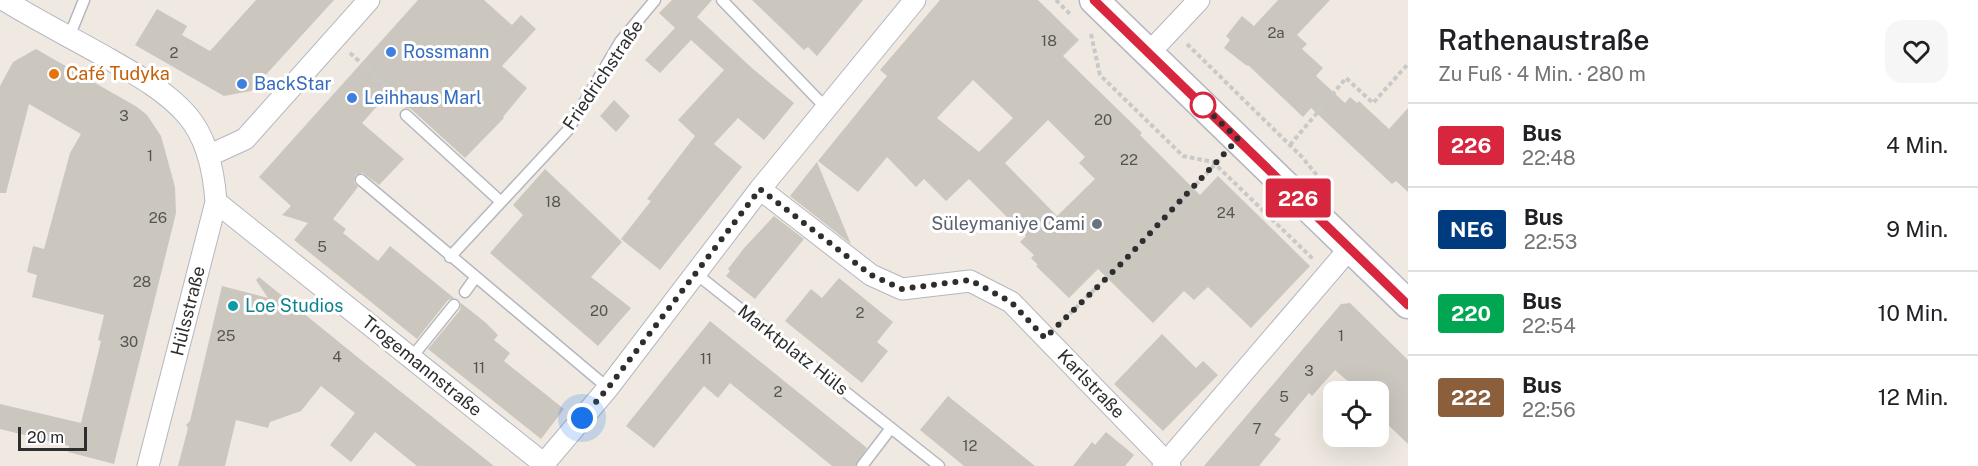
<!DOCTYPE html>
<html lang="de">
<meta charset="utf-8">
<style>
body{margin:0;font-family:"Public Sans",sans-serif;background:#f6f6f6;color:#202124;height:100vh;display:flex;flex-direction:column;font-size:22px;white-space:nowrap}
*{box-sizing:border-box;margin:0}
p{font-size:20px;color:#757577}
.icon{flex:none;width:33px;height:33px;fill:none;stroke:currentColor;stroke-width:2;stroke-linecap:round;stroke-linejoin:round}
.map{position:relative;flex:1;overflow:hidden}
.side{display:flex;flex-direction:column;background:#fff;width:570px}
.side>*{flex:none}
.badge{padding:0 12px;border-radius:4px;font-size:21px;line-height:39px}
.fabs{position:absolute;left:1323px;top:381px;display:grid;gap:12px}
.fabs a{display:grid;place-items:center;width:66px;height:66px;border-radius:12px;background:#fff;box-shadow:0 6px 24px #0002;font-size:30px}
.scale{position:absolute;left:18px;bottom:15px;width:69px;box-sizing:border-box;padding-left:6px;border:3px solid #2e2e2e;border-top:0;font-size:16px;line-height:21px;white-space:nowrap;color:#2e2e2e;-webkit-text-stroke:4px #fff;paint-order:stroke}
.you{position:absolute;width:30px;height:30px;margin:-15px;border:4px solid #fff;border-radius:50%;background:#1a73e8;box-shadow:0 0 0 9px #1a73e833}
.map>.badge{position:absolute;translate:-50% -50%;box-shadow:0 0 0 3px #fff}
.round{display:grid;place-items:center;flex:none;width:63px;height:63px;border-radius:18px;background:#f6f6f6}
.summary{display:flex;align-items:center;justify-content:space-between;height:102px;padding:0 30px}
h1{font-size:28px;font-weight:600;line-height:45px}
ul{padding:0;list-style:none}
li{display:flex;align-items:center;gap:18px;height:84px;padding:0 30px;border-top:2px solid #e0e0e0}
li div{flex:1}
li b{display:block;font-size:22px}
li em{font-style:normal}
li .badge{min-width:66px;font-weight:700;text-align:center}
main{display:flex;flex:1;min-height:0}
.map>svg:first-child{display:block}
.building{fill:#cbc7bf;fill-rule:evenodd}
.lines{fill:none;stroke-linecap:round;stroke-linejoin:round}
.lane-casing{stroke:#b4b7c1;stroke-width:13}
.street-casing{stroke:#b4b7c1;stroke-width:23}
.secondary-casing{stroke:#b4b7c1;stroke-width:31}
.path{stroke:#c9c9c9;stroke-width:4;stroke-dasharray:4.5 3;stroke-linecap:butt}
.lane{stroke:#fff;stroke-width:10}
.street{stroke:#fff;stroke-width:21}
.secondary{stroke:#fff;stroke-width:28}
.line-casing{stroke:#fff;stroke-width:14}
.line{stroke:#d7263d;stroke-width:9}
.walk{stroke:#2e2e2e;stroke-width:6;stroke-dasharray:0 10.8}
.shop-dot{fill:#3f7fe0;stroke:#fff;stroke-width:2}
.food-dot{fill:#e8710a;stroke:#fff;stroke-width:2}
.stop-dot{fill:#fff;stroke:#d7263d;stroke-width:3}
.worship-dot{fill:#6b7280;stroke:#fff;stroke-width:2}
.culture-dot{fill:#0f9aa8;stroke:#fff;stroke-width:2}
.labels{text-anchor:middle;stroke-width:6;stroke-linejoin:round;paint-order:stroke}
.number-label{font-size:15px;fill:#555452}
.shop-label{font-size:18px;fill:#366cbe;stroke:#fff;text-anchor:start}
.food-label{font-size:18px;fill:#c56008;stroke:#fff;text-anchor:start}
.street-label{font-size:18px;fill:#2e2e2e;stroke:#fff}
.worship-label{font-size:18px;fill:#5b616d;stroke:#fff;text-anchor:end}
.culture-label{font-size:18px;fill:#0d838f;stroke:#fff;text-anchor:start}
</style>
<main>
<div class="map">
<svg width="1408" height="466" viewBox="0 0 1408 466">
<rect width="100%" height="100%" fill="#efe9e1"/>
<path class="building" d="M256,0H334L251,91L224,96L135,45L157,9L187,26L182,35L210,51Z
M418,0H484L512,25L521,15L536,29L502,66L527,88L503,117L504,118L465,158L411,109L406,108L389,93L362,123L404,159L379,185L363,173L356,175L354,182L358,187L333,219L346,229L343,233L378,261L390,246L454,298L448,300L417,339L294,240L308,223L282,215L291,206L259,177Z
M672,0H712L697,17L753,69L794,103L764,140L738,118L714,144L742,167L660,270L621,239L651,201L647,199L695,136L678,120L724,70L691,40L660,73L645,60L675,28L659,13Z
M752,0H863L817,56L808,47L804,50Z
M940,0H1038L1079,40L1063,56L1142,133L1140,135L1200,195L1218,176L1310,266L1251,328L1208,287L1194,300L1184,291L1153,323L1098,269L1069,298L1036,266L1038,265L1031,258L1034,255L1020,242L1026,236L969,179L946,201L924,179L916,187L887,157L858,192L818,161L887,76L880,70ZM973,80L1013,118L979,152L937,118ZM1048,120L1085,157L1079,163L1095,179L1057,216L1005,163Z
M1278,0H1330L1297,35L1307,44L1302,49L1323,68L1316,76L1345,103L1350,97L1357,103L1359,101L1389,129L1408,108V192L1396,181L1392,184L1311,108L1303,117L1248,65L1247,66L1224,48L1230,40L1226,36L1242,16L1254,26Z
M36,49L137,107L147,115L161,136L175,187L176,213L114,464L68,452L69,446L0,429V404L81,423L101,341L98,340L104,315L32,297L37,275L27,272L33,246L44,249L70,153L81,134L29,104L6,193H0V86L13,62Z
M614,100L630,116L616,132L600,116Z
M817,162L851,244L790,196Z
M545,169L622,242L591,277L631,308L598,346L490,253L523,215L513,205Z
M774,216L804,239L755,299L726,276L730,271L728,269L745,247Z
M259,277L366,364L494,466H417L375,432L351,462L330,445L355,413L321,386L301,411L270,422L268,428L236,420L225,466H178L188,428L186,425L190,421L222,286L268,298L256,280Z
M839,278L893,322L877,342L888,351L862,383L785,321L811,289L822,298Z
M461,303L485,322L498,335L494,340L510,353L504,361L564,409L541,439L428,349L460,310Z
M1350,303L1408,360V444L1378,415V392H1360L1335,370L1312,396L1309,393L1274,435L1281,439L1259,466H1204L1341,304Z
M710,321L867,448L855,466H832L730,383L718,398L704,386L654,448L626,426Z
M1162,334L1196,368L1203,361L1218,375L1163,431L1114,384Z
M948,396L1035,466H964L920,430Z
M1106,432L1134,455L1125,466H1073L1092,442L1095,445Z"/>
<g class="lines">
<g class="lane-casing">
<path id="lane" d="M722,0L827,109
M69,37L84,0
M406,115L500,201
M361,180L608,388
M450,257L568,130L620,42L655,0
M695,273L939,466
M465,292L475,278
M412,357L454,305
M862,466L891,428"/>
</g>
<g class="street-casing">
<path id="street" d="M4,0C38,21 74,39 109,59C137,75 166,91 187,115C207,138 214,173 216,202L148,466
M1149,53L1199,0
M208,156L245,139L369,0
M760,189L871,275L902,289L970,281L1011,302L1170,466
M216,202L544,464
M542,466L608,388L760,189L915,0
M1163,466L1350,248"/>
</g>
<g class="secondary-casing">
<path id="secondary" d="M1094,0L1408,304"/>
</g>
<path class="path" d="M1056,0L1072,16
M1091,34L1100,75L1183,156L1213,162L1313,259
M1187,44L1302,157L1324,184
M350,53L402,100
M1332,95L1346,78L1373,103L1408,64
M1290,145L1322,107
M1059,324L1124,261L1221,158"/>
<use href="#lane" class="lane"/>
<use href="#street" class="street"/>
<use href="#secondary" class="secondary"/>
</g>
<g class="lines">
<g class="line-casing">
<path id="line" d="M1094,0L1408,305"/>
</g>
<use href="#line" class="line"/>
<path class="walk" d="M582,418L608,388L760,189L871,275L902,289L970,280L1011,302L1045,338L1124,261L1238,139L1201,104L1203,105"/>
</g>
<g class="shop-dot">
<circle cx="391" cy="52" r="6"/>
<circle cx="242" cy="84" r="6"/>
<circle cx="352" cy="98" r="6"/>
</g>
<circle class="food-dot" cx="54" cy="74" r="6"/>
<circle class="stop-dot" cx="1203" cy="105" r="12"/>
<circle class="worship-dot" cx="1097" cy="224" r="6"/>
<circle class="culture-dot" cx="233" cy="306" r="6"/>
<g class="labels">
<g class="number-label">
<text x="1276" y="38">2a</text>
<text x="1049" y="46">18</text>
<text x="174" y="58">2</text>
<text x="124" y="121">3</text>
<text x="1103" y="125">20</text>
<text x="150" y="161">1</text>
<text x="1129" y="165">22</text>
<text x="553" y="207">18</text>
<text x="1226" y="218">24</text>
<text x="158" y="223">26</text>
<text x="322" y="252">5</text>
<text x="142" y="287">28</text>
<text x="599" y="316">20</text>
<text x="860" y="318">2</text>
<text x="226" y="341">25</text>
<text x="1341" y="341">1</text>
<text x="129" y="347">30</text>
<text x="337" y="362">4</text>
<text x="706" y="364">11</text>
<text x="479" y="373">11</text>
<text x="1309" y="376">3</text>
<text x="778" y="397">2</text>
<text x="1284" y="402">5</text>
<text x="1257" y="434">7</text>
<text x="970" y="451">12</text>
</g>
<g class="shop-label">
<text x="403" y="58">Rossmann</text>
<text x="254" y="90">BackStar</text>
<text x="364" y="104">Leihhaus Marl</text>
</g>
<g class="food-label">
<text x="66" y="80">Café Tudyka</text>
</g>
<g class="street-label">
<text transform="translate(603 75) rotate(-56)" y="6">Friedrichstraße</text>
<text transform="translate(188 311) rotate(-76)" y="6">Hülsstraße</text>
<text transform="translate(793 350) rotate(38)" y="6">Marktplatz Hüls</text>
<text transform="translate(422 366) rotate(39)" y="6">Trogemannstraße</text>
<text transform="translate(1091 384) rotate(46)" y="6">Karlstraße</text>
</g>
<g class="worship-label">
<text x="1085" y="230">Süleymaniye Cami</text>
</g>
<g class="culture-label">
<text x="245" y="312">Loe Studios</text>
</g>
</g>
</svg>
<div class="fabs">
<a><svg class="icon" aria-label="locate" viewBox="0 0 24 24"><circle cx="12" cy="12" r="6"/><path d="M12 2v4M12 18v4M2 12h4M18 12h4"/></svg></a>
</div>
<div class="scale">20 m</div>
<div class="you" style="left:582px;top:418px"></div>
<b class="badge" style="left:1298px;top:198px;background:#d7263d;color:#fff">226</b>
</div>
<section class="side">
<div class="summary"><div><h1>Rathenaustraße</h1><p>Zu Fuß · 4 Min. · 280 m</p></div><a class="round"><svg class="icon" aria-label="heart" viewBox="0 0 24 24"><path d="M12 20l-8-8c-3-5 5-10 8-4 3-6 11-1 8 4z"/></svg></a></div>
<ul>
<li><span class="badge" style="background:#d7263d;color:#fff">226</span><div><b>Bus</b><p>22:48</p></div><em>4 Min.</em></li>
<li><span class="badge" style="background:#003b80;color:#fff">NE6</span><div><b>Bus</b><p>22:53</p></div><em>9 Min.</em></li>
<li><span class="badge" style="background:#00a651;color:#fff">220</span><div><b>Bus</b><p>22:54</p></div><em>10 Min.</em></li>
<li><span class="badge" style="background:#8b5e3c;color:#fff">222</span><div><b>Bus</b><p>22:56</p></div><em>12 Min.</em></li>
</ul>
</section>
</main>
